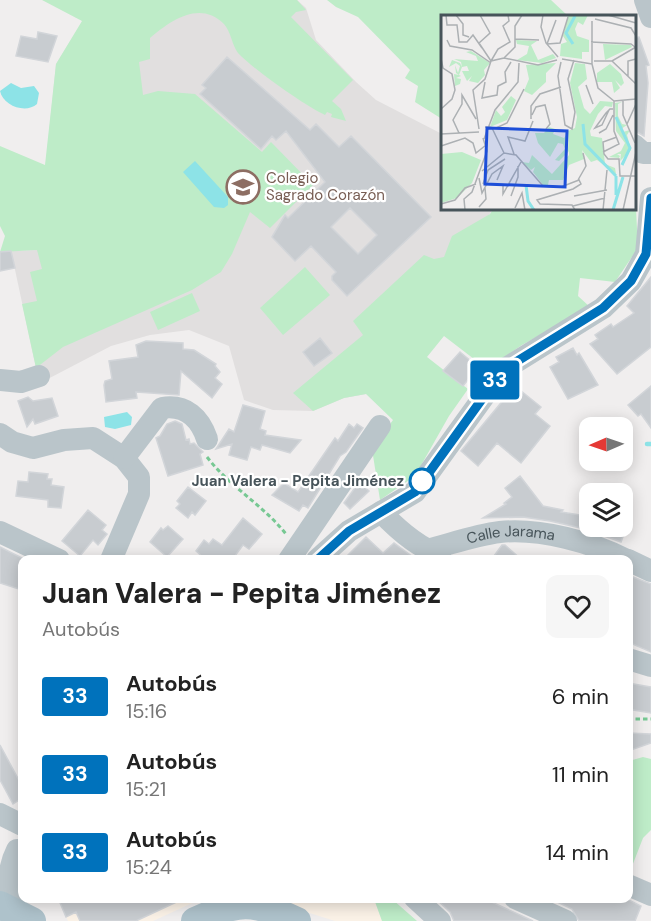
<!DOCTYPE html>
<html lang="es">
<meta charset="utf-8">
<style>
body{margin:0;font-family:"DM Sans",sans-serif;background:#f6f6f6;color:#222;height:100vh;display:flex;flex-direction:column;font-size:22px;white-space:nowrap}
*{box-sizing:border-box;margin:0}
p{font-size:20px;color:#767676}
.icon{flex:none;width:33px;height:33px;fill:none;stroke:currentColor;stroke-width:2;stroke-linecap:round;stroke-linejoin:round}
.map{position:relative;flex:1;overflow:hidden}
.drawer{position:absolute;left:18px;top:555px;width:615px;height:348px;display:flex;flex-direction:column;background:#fff;border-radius:12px;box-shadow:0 3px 15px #0003}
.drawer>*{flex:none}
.badge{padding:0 12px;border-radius:4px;font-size:21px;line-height:39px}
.needle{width:39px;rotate:268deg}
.buttons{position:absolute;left:579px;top:417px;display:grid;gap:12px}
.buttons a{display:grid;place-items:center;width:54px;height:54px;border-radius:12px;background:#fff;box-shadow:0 3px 15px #0003;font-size:30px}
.map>.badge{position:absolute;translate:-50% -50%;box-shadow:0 0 0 3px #fff}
.round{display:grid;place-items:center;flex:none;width:63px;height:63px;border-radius:12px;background:#f6f6f6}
.head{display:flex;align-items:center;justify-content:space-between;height:102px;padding:0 24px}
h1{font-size:28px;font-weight:800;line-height:45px}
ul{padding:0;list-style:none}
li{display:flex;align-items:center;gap:18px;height:78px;padding:0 24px}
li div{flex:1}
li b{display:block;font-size:22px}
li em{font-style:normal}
li .badge{min-width:66px;font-weight:700;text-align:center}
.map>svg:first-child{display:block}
.commercial{fill:#fbf2e7}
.education{fill:#e1dfdf}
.green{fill:#beecc8}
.water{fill:#8de3e7}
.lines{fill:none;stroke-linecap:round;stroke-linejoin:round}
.stream{stroke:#8de3e7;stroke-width:4.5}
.building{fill:#c8ccd0;stroke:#d2d5d9;stroke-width:1.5;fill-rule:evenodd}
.path{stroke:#77c893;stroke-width:3;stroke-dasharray:4.5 3;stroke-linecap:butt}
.minor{stroke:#bac5ca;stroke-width:22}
.major{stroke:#aec2cb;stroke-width:28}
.line-casing{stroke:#fff;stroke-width:14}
.line{stroke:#0072bc;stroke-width:9}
.stop-dot{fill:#fff;stroke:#0072bc;stroke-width:3}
.labels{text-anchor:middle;stroke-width:4.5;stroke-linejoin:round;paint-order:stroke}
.education-label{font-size:15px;fill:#785e54;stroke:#fff;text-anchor:start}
.stop-label{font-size:15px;font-weight:bold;fill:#47545a;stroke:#fff;text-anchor:end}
.street-label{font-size:15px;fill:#47545a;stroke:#fff}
.inset-river{fill:none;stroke:#8de3e7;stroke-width:3}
.inset-road{fill:none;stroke:#acb0b3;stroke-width:1.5}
.view{fill:#1d4ed8;fill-opacity:0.15;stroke:#1d4ed8;stroke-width:3}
.inset-edge{fill:none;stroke:#47545a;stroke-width:3}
</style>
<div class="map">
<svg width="651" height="921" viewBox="0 0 651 921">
<rect width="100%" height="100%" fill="#f0eeee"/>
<path class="commercial" d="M58,899H201L153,921H68Z
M265,899H374L382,921H335Z"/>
<path class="education" d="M96,0H297L306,8L316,40L356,82L376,100L442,134V208L493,209L366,394L344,398L313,411L273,410L244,400L229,346L189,330L150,335L111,346L42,382L36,368L11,251L37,250L56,64Z"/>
<path class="green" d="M42,0H297L306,10L296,12L291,17L353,80L332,101L341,109L346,121L331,117L332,114L327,112L325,115C304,105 254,70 238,53C232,45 231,32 224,24C200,0 171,20 150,38V59L139,62L143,95L158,91L195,94L262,152L271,142L313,185L270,228L250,212L232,254L221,272L192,290L63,347L36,368L22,304L37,301L30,272L42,269L37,250L0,252L5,236L0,226V146L45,165L56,64L82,21Z
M327,0H551L568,16H442V119L415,102L418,86L405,78L410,70L358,17L336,7Z
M635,190L638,248L615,282L580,278L578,296L590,307L522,345L487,369L444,336L427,357L468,389L449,416L415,476L380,500L372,449L393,420L366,394L344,398L313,411L293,393L363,335L353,321L424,255L434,259L444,257L452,236L490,214L493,209L634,208Z
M305,267L330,295L283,335L260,308Z
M192,293L200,311L158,330L150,312Z
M643,757L651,759V830L643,838L629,874V761Z
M374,899H392L417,921H382Z"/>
<path class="water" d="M11,83L21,88L34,86L39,93L37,104C26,114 3,106 0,91Z
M195,161L228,197V205L224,208L214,207L183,172Z
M127,412L132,417L131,425L115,429L105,427L104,417Z"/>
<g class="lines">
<path class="stream" d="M647,444H651"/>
</g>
<path class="building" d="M38,32L57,36L48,62L16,56L21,36L37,39Z
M639,37L649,65L646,66L648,83L644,136L637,132L634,112V38Z
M227,57L310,130L316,124L339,147L351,136L431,217L347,296L332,280V276L336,272L311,246L295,261L272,237L285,215L288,218L325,182L286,131L276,140L272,136L261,149L200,94L206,88L202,85ZM350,208L377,235L358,254L331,227Z
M11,251L15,268L0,271V252Z
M651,277V347L617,374L590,344L598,339L595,335L611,324L613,327L634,313L627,306Z
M320,338L332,353L314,366L303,352Z
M146,341L183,343V349L194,350L216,364L215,366L220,372L215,378L222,384L212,398L181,371L179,395L136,392L137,398L106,402L104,385L105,381L112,379L109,361L138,357L136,345Z
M573,348L577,355L579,353L598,385L568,399L550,367L559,362L556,357Z
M460,352L478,367L463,386L443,371Z
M515,386L541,407L535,414L550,426L521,463L497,443L478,466L461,451Z
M651,386V428L641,414L638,416L628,405Z
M28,397L33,401L52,398L58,416L35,424L33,419L27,427L18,401Z
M243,405L265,411L260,429L266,431L265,435L301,440L290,453L262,445L260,450L251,447L247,460L229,455L232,444L216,449L229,429L234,432Z
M175,421L182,424L186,440L189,439L190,444L194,443L203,452L200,454L203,465L168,476L156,438L160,436L167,424Z
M349,424L354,428L357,424L363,428L346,452L340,456L308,508L303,505L299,511L272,495L284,483L298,492L335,438L338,441Z
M29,472L48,474L47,479H52L51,485L64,487L61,508L48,507V500L16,496L18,481L28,482Z
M520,476L543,506L563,510L561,512L587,516L585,526H627L621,542L585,529L550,521L523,517L483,518L506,504L504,503L512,497L505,488Z
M359,482L369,491L350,509L344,503Z
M188,487L206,501L195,515L192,512L188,518L176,508L180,504L177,501Z
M88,510L106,525L102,530L107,534L98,545L93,540L80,556L62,541Z
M243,518L262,534L249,549L243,545L232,560H206L196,551L204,540L209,544L213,539L222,545Z
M168,526L183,539L167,557L150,542L161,528L163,530Z
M366,537L383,553L394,543L417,560H343Z
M502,545H505L522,560H491Z
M0,547L22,558V590L0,583Z
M628,575L651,584V652L628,642Z
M628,683L651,687V713L628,709Z
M628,733L651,734V743L628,751Z
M0,745L22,786V798L13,804L0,780Z
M58,898H185L136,921H80L76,912L66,917Z
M435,898H483L533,921H454L450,912Z
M549,898H625L641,906L635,921H579L572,909Z"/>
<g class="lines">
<path class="path" d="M207,457C230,487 263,505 286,534
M628,719H651"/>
<g class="minor">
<path d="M645,0L651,17"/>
<path d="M634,145L643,153H651"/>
<path d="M0,380L21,382L39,376"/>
<path d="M0,434L12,442L33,448L64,440L93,438L124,458L139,477V494L111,560"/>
<path d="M124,458L162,408C186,404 200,418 207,439"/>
<path d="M381,512C398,530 417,547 440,555"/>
<path d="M0,532L59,560"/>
<path id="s1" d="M427,550C451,544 475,535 500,532C541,528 591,542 627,560"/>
<path d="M289,560L380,426"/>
<path d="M317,560L349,531L415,492L503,370L603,308L631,281L646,254L651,198"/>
<path d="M628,560L651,571"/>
<path d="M628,659L651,666"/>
<path d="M0,814L22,825"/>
<path d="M17,850C5,874 9,891 20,915"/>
<path d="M628,885L651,895"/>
<path d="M415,898L440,921"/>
<path d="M515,898L566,921"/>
</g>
<path class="major" d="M0,905L32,921
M195,921C241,900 250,900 297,921"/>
</g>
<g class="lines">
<g class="line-casing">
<path id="line" d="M317,560L349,531L415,492L503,370L603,308L631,281L646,254L651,198"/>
</g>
<use href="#line" class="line"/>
</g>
<defs>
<g id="school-ring" transform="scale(1.725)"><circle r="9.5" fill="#fff" stroke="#8d6e63" stroke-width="1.5"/><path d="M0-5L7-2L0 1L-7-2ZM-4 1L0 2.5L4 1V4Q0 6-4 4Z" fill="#8d6e63"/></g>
</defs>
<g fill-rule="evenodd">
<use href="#school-ring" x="243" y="187"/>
</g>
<circle class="stop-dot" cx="422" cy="481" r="12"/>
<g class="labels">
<g class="education-label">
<text x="266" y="183">Colegio<tspan x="266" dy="17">Sagrado Corazón</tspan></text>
</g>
<g class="stop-label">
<text x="404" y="486">Juan Valera - Pepita Jiménez</text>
</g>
<g class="street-label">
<text dy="5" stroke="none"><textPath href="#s1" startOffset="86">Calle Jarama</textPath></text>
</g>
</g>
<g transform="translate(441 15)">
<rect width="195" height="195" fill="#f0eeee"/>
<path d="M127,0H147L142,10L137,7L134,14L136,21L148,25V37H141V44L119,41L120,29L126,27L122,21ZM75,25L96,26L90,30L97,45L112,39L115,43L101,48L76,45L86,39L88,31L76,29ZM162,29L190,30L191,32L164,45ZM30,36L49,48L43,55L44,60L37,68L28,66L31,61L26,66L21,56H28L26,51L21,52L18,60L20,61L15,63L20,64L19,69L14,71L13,59L18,60L15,58L14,50L17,58L19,51L15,48L8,52L11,45L19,48L21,52L20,47L13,44L37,46L35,41L25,37ZM115,48L105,58V67L91,80L83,76L88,64L85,50ZM134,48L144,49L146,64L137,72L143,93L149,99L159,86L172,87L171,92L164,91L157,99L149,116L150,121L161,123L164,149L174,153L175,159L156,145L150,147L141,135L143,144L128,150L122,165H108L107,170H102L92,157L94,152L90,155L81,147L88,148L91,140L111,159L128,140L127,116L134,113L136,102L129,68ZM169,49L180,59L183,68L180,71L174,65L179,73L173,78L171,67H156V58ZM70,81L75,85L66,105L49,112L55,95L60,101L64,97L61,92ZM181,87L177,89V101L181,109L186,110L180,114L182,117L189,115L186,120L190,135L179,146L180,139H176L179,141L178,143L168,142L180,136L184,128L175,116L174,88ZM108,112L114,114L112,119L123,123L126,119L128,136L118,146L114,145L124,134L122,129L117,128L109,142L97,128L94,118H103ZM21,137L40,145L31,168L16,183L0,188V139Z" fill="#beecc8"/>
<path class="inset-river" d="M132,29L125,18L134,1M175,102L189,133L181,150M142,109L144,129L175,161M175,161V180M85,170L87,186L93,195M172,195L182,162"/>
<path class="inset-road" d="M5,0L6,10H16L18,27H26L32,20L41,33M15,0L22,9V20L28,22M39,0L49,18L38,28L50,46M102,0L100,12L105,28L117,42M167,0L195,8M154,4L190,13L195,21M151,6V49M74,24L98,25M6,25L9,31L31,35L50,48M150,27L190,29L194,32M106,29L119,28L127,2M106,29L115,5M63,43L97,50L116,45M63,43L74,32V11L81,0M0,44L2,53L11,59L14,75L11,84L0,94M121,44L151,49M50,46L57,34L69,27L62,11L68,6L67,0M153,46H171L195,32M171,46L195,69M120,47L117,61L124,110L131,114L134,97L127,64L133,45M151,49L157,73L173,86M187,62V46L195,44M44,67L41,83L56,80L57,71L65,67L64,57L70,47M145,70L152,89M173,86L195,84M182,86V100L194,128M168,95L161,110L154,113L165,98L169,94H172M91,100L95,92L104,90L109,109L105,114M90,104V91L99,79L120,72M186,109L195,89M44,112L55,113L66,108L83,74M51,113L63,138M38,114L32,75L44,64L50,46L63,43M18,118L12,105L21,89V80L35,104M158,118L165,114L172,100M0,119L38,117M176,122L162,127L163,139L167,144H178L179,161H195M43,124L54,95L77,67L78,48M0,131L24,123L32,128L35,138L45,130M162,137L178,129L173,116V86M73,139L67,122L84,126L92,106M41,156L63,138L75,140L102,171L120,172L138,165L140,169L132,174L96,185L99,189L131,190L134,195M38,163L41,178L51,159L62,151L56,165M137,165L145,151L142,138M42,169L47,155L64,144M62,171V179L80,147M70,181L77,162V151M133,181L166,175M0,189L14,185L24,173L35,169M132,191L164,183M38,192L45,184L44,173M74,193L81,178L84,195M24,195L23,184L31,177L46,136L42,123M162,195L166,155M182,195L195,137"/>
<path class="view" d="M46,113L126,116L124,172L44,169Z"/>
<rect width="195" height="195" class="inset-edge"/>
</g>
</svg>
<div class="buttons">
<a><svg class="needle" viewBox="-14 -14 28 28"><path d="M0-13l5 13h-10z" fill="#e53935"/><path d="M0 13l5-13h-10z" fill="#767676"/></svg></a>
<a><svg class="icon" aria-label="layers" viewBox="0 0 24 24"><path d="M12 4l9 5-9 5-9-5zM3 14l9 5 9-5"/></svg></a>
</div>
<b class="badge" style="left:495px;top:380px;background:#0072bc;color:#fff">33</b>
<section class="drawer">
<div class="head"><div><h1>Juan Valera - Pepita Jiménez</h1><p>Autobús</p></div><a class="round"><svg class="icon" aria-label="heart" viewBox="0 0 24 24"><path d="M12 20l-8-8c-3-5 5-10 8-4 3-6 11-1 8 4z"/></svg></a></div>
<ul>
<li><span class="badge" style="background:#0072bc;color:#fff">33</span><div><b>Autobús</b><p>15:16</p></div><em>6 min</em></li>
<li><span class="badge" style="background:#0072bc;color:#fff">33</span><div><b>Autobús</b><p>15:21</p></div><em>11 min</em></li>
<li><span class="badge" style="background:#0072bc;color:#fff">33</span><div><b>Autobús</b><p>15:24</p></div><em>14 min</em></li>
</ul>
</section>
</div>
